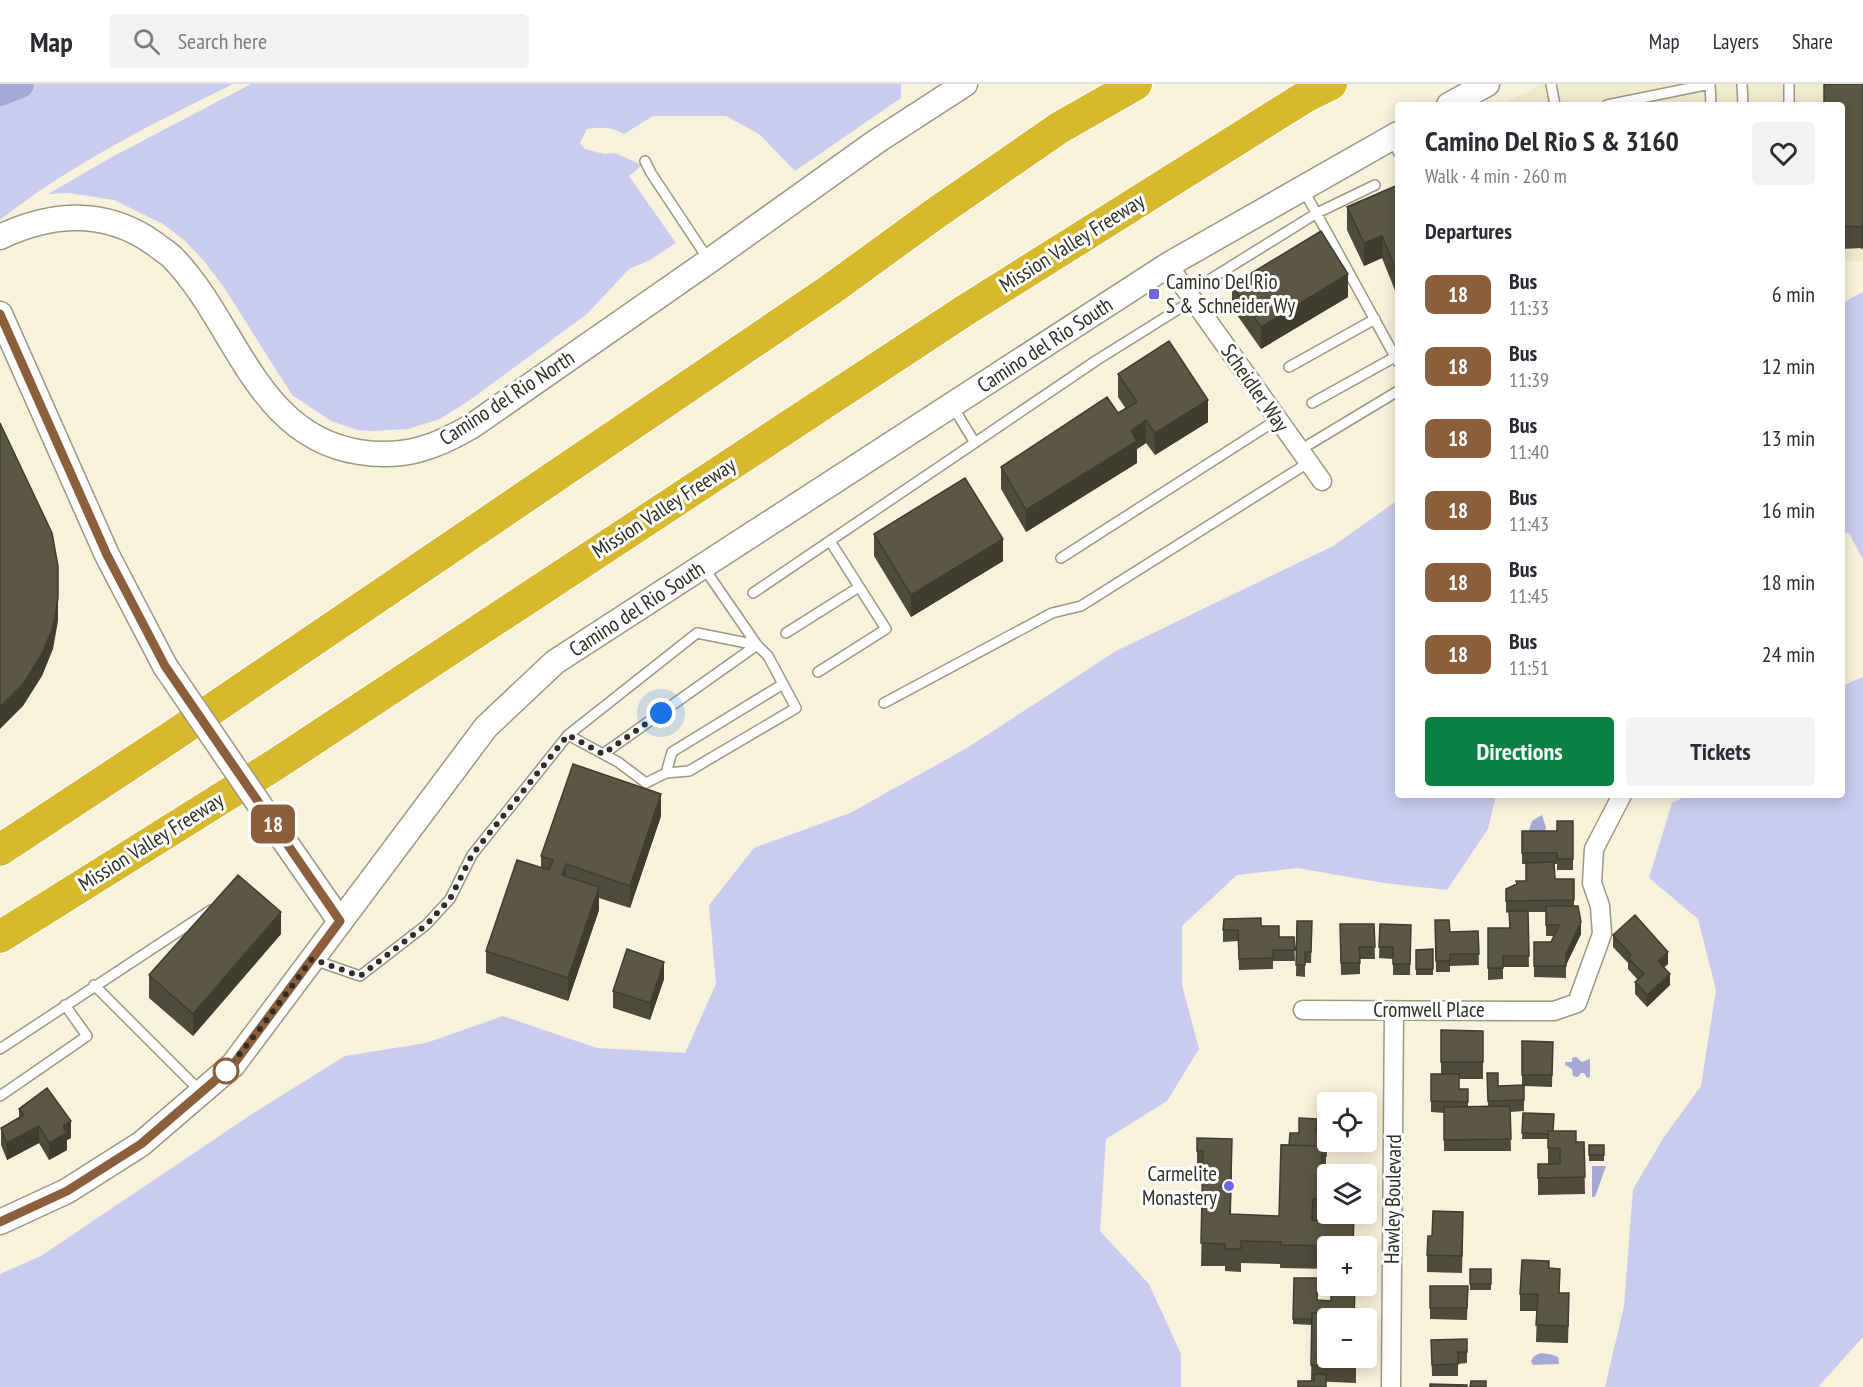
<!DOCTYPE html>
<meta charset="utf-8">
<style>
body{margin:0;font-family:"PT Sans Narrow",sans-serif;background:#f2f2f3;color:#2b2b33;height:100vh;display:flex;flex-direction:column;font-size:22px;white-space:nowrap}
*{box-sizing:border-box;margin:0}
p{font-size:20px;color:#7c7c81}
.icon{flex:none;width:33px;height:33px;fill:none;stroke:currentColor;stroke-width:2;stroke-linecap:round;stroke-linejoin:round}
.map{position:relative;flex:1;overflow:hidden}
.drawer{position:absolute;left:1395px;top:18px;width:450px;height:696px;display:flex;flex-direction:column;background:#fff;border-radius:6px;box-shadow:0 3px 15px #0003}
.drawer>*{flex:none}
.badge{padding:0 12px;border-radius:9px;font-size:21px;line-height:39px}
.controls{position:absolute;left:1317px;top:1008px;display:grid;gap:12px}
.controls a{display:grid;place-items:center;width:60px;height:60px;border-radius:6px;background:#fff;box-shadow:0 3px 15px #0003;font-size:30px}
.you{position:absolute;width:30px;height:30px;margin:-15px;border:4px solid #fff;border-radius:50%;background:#1a73e8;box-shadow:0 0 0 9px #1a73e833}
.map>.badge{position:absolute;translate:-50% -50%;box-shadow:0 0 0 3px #fff}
h2{padding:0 30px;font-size:22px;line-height:54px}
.round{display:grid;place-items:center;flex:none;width:63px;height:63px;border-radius:6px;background:#f2f2f3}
.summary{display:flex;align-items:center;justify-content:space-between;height:102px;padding:0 30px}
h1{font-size:28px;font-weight:700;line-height:45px}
.button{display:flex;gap:12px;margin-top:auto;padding:12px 30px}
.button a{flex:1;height:69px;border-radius:6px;background:#0b8043;color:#fff;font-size:24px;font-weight:700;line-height:69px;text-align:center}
.button a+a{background:#f2f2f3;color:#2b2b33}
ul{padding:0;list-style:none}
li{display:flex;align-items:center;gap:18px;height:72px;padding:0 30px}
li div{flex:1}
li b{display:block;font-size:22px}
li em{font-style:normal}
li .badge{min-width:66px;font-weight:700;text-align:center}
header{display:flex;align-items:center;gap:36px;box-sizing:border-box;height:84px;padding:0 30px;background:#fff;border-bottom:2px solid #e1e1e2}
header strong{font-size:28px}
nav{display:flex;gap:33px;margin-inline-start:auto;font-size:21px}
.search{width:420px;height:54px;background:#f2f2f3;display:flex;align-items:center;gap:15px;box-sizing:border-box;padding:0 21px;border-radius:6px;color:#7c7c81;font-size:22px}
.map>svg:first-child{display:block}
.built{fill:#f1eacc}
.green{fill:#c9ccee}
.water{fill:#a5a9d5}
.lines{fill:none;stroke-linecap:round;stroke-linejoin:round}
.river{stroke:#a5a9d5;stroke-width:28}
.lane-casing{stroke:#9d9883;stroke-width:12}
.street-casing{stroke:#9d9883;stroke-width:21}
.secondary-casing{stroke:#9d9883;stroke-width:27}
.highway-casing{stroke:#fff;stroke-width:34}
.lane{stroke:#fff;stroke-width:9}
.street{stroke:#fff;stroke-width:18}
.secondary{stroke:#fff;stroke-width:24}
.highway{stroke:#d8b92e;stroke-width:32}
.secondary-bridge-casing{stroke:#9d9883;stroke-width:27;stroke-linecap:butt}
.secondary-bridge{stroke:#fff;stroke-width:24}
.wall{fill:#4e4b3a}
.shaded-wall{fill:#403d30}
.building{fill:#5b5744;stroke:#403d30;stroke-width:1.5}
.line-casing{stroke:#fff;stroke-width:14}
.line{stroke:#8b5e3c;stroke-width:9}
.walk{stroke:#302e26;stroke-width:6;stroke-dasharray:0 10.8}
.poi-dot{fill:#6d67e1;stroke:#fff;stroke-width:2}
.stop-dot{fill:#fff;stroke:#8b5e3c;stroke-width:3}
.labels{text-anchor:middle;stroke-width:6;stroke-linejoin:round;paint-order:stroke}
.street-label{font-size:21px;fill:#302e26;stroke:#fff}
.poi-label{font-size:21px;fill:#302e26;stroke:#fff;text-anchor:start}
</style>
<header>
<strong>Map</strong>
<div class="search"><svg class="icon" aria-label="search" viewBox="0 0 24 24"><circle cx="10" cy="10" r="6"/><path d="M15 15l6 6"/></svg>Search here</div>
<nav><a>Map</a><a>Layers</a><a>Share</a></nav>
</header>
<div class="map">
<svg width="1863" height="1303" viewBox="0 0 1863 1303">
<rect width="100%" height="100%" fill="#f8f2dc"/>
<path class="built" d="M1543,0H1863V177L1842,178V21H1499Z"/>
<path class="green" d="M0,0H233C152,40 71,80 0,136Z
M251,0H901V14L795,87L759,50L726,32H653L624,50C611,43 601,43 587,45L580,59L585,65L604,70L615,69L642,81L629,92L676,159L650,176L629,185L587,230L470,316L440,335L408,345L372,347L357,346L331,337L292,311L225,205L204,177L184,156L163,140L114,116L69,109L48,110L110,74Z
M1863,208V476L1849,449L1842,448V219Z
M1398,416V711H1496L1488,745L1447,806L1384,799L1297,784L1237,791L1182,842V901L1199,965L1167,1017L1106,1055L1100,1147L1149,1200L1181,1270V1303H0V1190L41,1172L252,1030L345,972L426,959L503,932L597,964L685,969L716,900L709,821L754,764L850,729L967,664L1116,567L1333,462Z
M1863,593V1253L1818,1303H1605L1624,1222L1633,1105L1664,1053L1701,1002L1716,906L1698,835L1649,794L1672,719L1688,711H1842V602Z"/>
<path class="water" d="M1542,731L1546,744L1544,749H1528L1532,737Z
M1576,973L1582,978L1590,975V993L1587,994L1584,989H1581L1578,993L1573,992L1572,985L1565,981V978H1572V974Z
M1592,1082H1606L1595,1113H1592Z
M1541,1269L1550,1270L1558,1273L1559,1280L1533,1281L1531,1277L1534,1272Z"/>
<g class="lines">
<path class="river" d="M0,8L20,0"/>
<g class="lane-casing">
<path id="lane" d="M1551,0L1555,21
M1742,0L1743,21
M1789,0V21
M1607,21L1710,0L1711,21
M1392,54L1398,68
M645,77L651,89L708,175
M1303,105L1398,278
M1188,209L1317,129L1375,101
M1289,283L1375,235
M1312,319L1395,273
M953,323L975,359
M1300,366L1398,307
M1061,474L1278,335
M753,509L1097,276L1193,216
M786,549L859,503
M818,588L886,545L830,457
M884,619L1052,529L1081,522L1308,379
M603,670L757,561L704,484
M666,689L672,668L783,600
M314,876L360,892L426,841L450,815L472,771L568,651L697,549L757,561L768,572L796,624L689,687L666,689L646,699L618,678L568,651
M94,901L201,1008
M0,965L211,826
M0,1012L87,952L65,921"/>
</g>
<g class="street-casing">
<path id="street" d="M1168,181L1322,397
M1303,926L1554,927L1577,919L1602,850L1600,822L1592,799L1594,765L1622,711
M1391,1303L1394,927"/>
</g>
<g class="secondary-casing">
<path id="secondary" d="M1449,21L1487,0
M0,153C53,128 106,125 155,160C161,165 168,169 173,174C236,239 256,352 359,368C403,375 435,364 472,342L709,177L877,57L965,0
M0,230L107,471L165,582
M272,739L340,837
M0,1138L67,1107L141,1060L233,981L486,643L555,578L1168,181L1398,50"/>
</g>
<g class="highway-casing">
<path id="highway" d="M0,766L177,649L830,206L936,129L1059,44L1136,0
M0,853L273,682L964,227L1305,13L1331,0"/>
</g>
<use href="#lane" class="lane"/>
<use href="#street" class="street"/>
<use href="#secondary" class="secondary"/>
<use href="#highway" class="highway"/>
<g class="secondary-bridge-casing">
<path id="secondary-bridge" d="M165,582L272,739"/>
</g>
<use href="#secondary-bridge" class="secondary-bridge"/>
</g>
<path class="wall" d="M1863,0V164L1842,165V21Z
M1398,101V214L1382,174L1364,182L1347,146V123Z
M1232,201L1348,213L1261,265L1232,224Z
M1118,290L1208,338L1155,371L1146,359L1137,365V379L1026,448L1001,405V383L1118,329L1126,325L1118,313Z
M874,450L1003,477L911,533L874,472Z
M661,732L630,824L599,814V826L568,917L486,889V867L541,784V772Z
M1573,737V786H1557V780H1554L1555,795H1574V822L1581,850L1566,881V894L1534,893V858H1551L1554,852H1546V828H1528L1529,883H1503V895L1488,896V844H1509V828L1506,829V805L1516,801V797H1526V780H1522V747H1557Z
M1435,836L1450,848L1478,847L1479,881L1450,882V888H1436Z
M1297,837H1312L1311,879H1305V893L1296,892Z
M1340,840H1374L1375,875H1360V890L1341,891Z
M1380,840L1411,841L1410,891H1393V875L1379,874Z
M1261,842L1279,853H1294L1295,877H1273V885L1239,886L1238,857L1223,858V846Z
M281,850L193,952L149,914V891Z
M1613,851L1668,880L1664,883L1670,901L1647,923L1635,910V898L1638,896L1628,885V879L1613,863Z
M1433,865V891H1416V866Z
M664,895L650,936L613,924V907Z
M1441,946L1483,947V995H1459V1005H1468V1023H1488L1487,989L1498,1002L1522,1001V957L1553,958L1552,1003L1524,1002V1027L1510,1028L1511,1067H1444V1029L1431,1028V990H1441Z
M19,1025L71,1054L67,1056V1066L49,1076L39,1059L7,1076L1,1061V1044L19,1033Z
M1523,1029L1553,1047L1576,1058H1584L1585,1110L1538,1111V1080H1548V1055H1522Z
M1316,1049H1326V1083H1322L1320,1137H1343L1354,1130L1328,1162V1185L1280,1184V1180L1241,1179V1188L1225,1187V1182H1201L1203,1089H1197V1054L1232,1077L1231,1130L1279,1132L1289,1061Z
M1589,1061H1604V1077H1589Z
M1463,1145L1462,1189L1427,1188V1171Z
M1549,1184L1560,1209L1569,1226L1568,1259L1536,1258L1537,1227H1520V1210Z
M1470,1185H1491V1206H1470Z
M1294,1194L1318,1216L1331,1217L1355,1202L1328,1234V1274H1356V1299L1311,1297L1312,1241L1293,1240Z
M1430,1202H1468L1467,1236L1430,1235Z
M1467,1255V1279L1458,1280V1292H1432L1431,1256Z"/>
<path class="shaded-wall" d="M1863,142V164L1861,165V143Z
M1382,152V174L1364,182V159Z
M1348,190V213L1261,265V243Z
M1208,316V338L1155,371V349Z
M1146,336V359L1137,365V379L1026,448V426Z
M1003,455V477L911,533V511Z
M58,482V537L53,565L42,592L23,622L0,645V623Z
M661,710V732L630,824V802Z
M566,780V802L562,791Z
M599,803V826L568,917V894Z
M281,828V850L193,952V930Z
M1581,838V850L1566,881V870Z
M1668,868V880L1658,889V877Z
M664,878V895L650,936V919Z
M1670,890V901L1647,923V911Z
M71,1037V1054L67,1056V1066L49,1076V1059L63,1042Z
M39,1042V1059L7,1076V1059Z
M1322,1062V1084L1320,1138V1115Z"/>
<path class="building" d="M1824,0H1863V142L1861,143L1842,142V21H1824Z
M1398,101V191L1382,152L1364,159L1347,123Z
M1321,147L1348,190L1261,243L1232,201Z
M1169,257L1208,316L1155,349L1146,336L1131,347L1137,357L1026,426L1001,383L1107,313L1118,329L1137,318L1118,290Z
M0,339L52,449L58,482V514L53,543L42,570L23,600L0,623Z
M965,394L1003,455L911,511L874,450Z
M573,680L661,710L630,802L566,780L562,791L599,803L568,894L486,867L517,776L549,786L553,776L541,772Z
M1557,737H1573V775H1557V769H1522V747H1557Z
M1554,778L1555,795H1574V816L1506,817V805L1517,800L1516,797H1526V779Z
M238,791L281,828L193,930L149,891Z
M1546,822H1578L1581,838L1566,870V882H1534V858H1551L1559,841H1546Z
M1509,827H1528L1529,872H1503V884H1488V844H1510Z
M1635,831L1668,868L1658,877L1670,890L1647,911L1635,898L1644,890L1628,874L1631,871L1613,851Z
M1261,834V842H1279V853H1294L1295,866H1273V874L1239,875L1238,846H1223L1224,835Z
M1435,836H1449L1450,848L1478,847L1479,870H1450V877H1436Z
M1297,837H1312L1311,868H1305V881H1296Z
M1340,840H1374L1375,863H1359L1360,879H1341Z
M1380,840L1411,841L1410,880H1393V863H1379Z
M627,865L664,878L650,919L613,907Z
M1433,865V885H1416V866Z
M1441,946L1483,947V978H1441Z
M1522,957L1553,958L1552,991H1522Z
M1487,989H1498V1002L1524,1001V1016L1488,1017Z
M1431,990H1459V1005H1468V1018L1431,1017Z
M47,1004L71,1037L63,1042L67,1049L49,1059L39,1042L7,1059L1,1044L24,1031L19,1025Z
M1510,1022L1511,1055L1444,1056V1023Z
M1523,1029L1554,1030L1553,1047H1548V1050L1522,1049Z
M1299,1034L1317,1035L1316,1049H1326V1072H1322V1062L1281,1061H1289L1290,1049H1299Z
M1548,1047H1576V1058H1584L1585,1093L1538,1094V1080H1560V1064H1548Z
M1197,1054L1232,1055L1230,1130L1279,1132L1281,1061L1322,1062L1320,1115H1313L1312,1136L1343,1137V1130H1354L1353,1162L1280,1161L1281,1158L1241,1157V1165H1225V1160L1201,1159L1203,1067H1197Z
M1589,1061H1604V1071H1589Z
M1433,1127L1463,1128L1462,1172L1427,1171L1428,1152H1432Z
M1522,1176L1549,1177V1184L1560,1185L1559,1209H1569L1568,1242L1536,1241L1538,1210H1520Z
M1470,1185H1491V1200H1470Z
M1294,1194H1318L1317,1216L1331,1217V1202H1355L1354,1234H1332V1229H1312V1235H1293Z
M1430,1202H1468L1467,1224H1430Z
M1312,1229H1332V1234H1328V1274H1356V1282L1311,1281Z
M1467,1255V1268H1458V1280L1432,1281L1431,1256Z
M1314,1290H1326V1303H1298V1297H1314Z
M1471,1297H1486V1303H1470Z
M1430,1300L1467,1301V1303H1430Z"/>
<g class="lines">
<g class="line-casing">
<path id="line" d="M0,230L107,471L165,582L340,837L233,981L141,1060L67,1107L0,1138"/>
</g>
<use href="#line" class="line"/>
<path class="walk" d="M226,987L259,946L312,875L360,892L426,841L450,815L472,771L568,651L603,670L661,629"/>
</g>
<g class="poi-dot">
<rect x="1148" y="204" width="12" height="12" rx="3"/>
<circle cx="1229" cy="1102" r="6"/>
</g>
<circle class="stop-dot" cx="226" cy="987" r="12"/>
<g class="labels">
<g class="street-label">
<text transform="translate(1072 159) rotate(-32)" y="7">Mission Valley Freeway</text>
<text transform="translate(1045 261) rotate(-33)" y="7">Camino del Rio South</text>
<text transform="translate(1255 304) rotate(55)" y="7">Scheidler Way</text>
<text transform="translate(507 314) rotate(-33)" y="7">Camino del Rio North</text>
<text transform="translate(664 424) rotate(-33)" y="7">Mission Valley Freeway</text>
<text transform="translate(637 525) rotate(-33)" y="7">Camino del Rio South</text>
<text transform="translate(151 758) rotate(-32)" y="7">Mission Valley Freeway</text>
<text x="1429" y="933">Cromwell Place</text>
<text transform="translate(1393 1115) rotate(-89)" y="7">Hawley Boulevard</text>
</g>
<g class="poi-label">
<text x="1166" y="205">Camino Del Rio<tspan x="1166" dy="24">S &amp; Schneider Wy</tspan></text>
<text x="1217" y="1097" text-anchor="end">Carmelite<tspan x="1217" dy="24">Monastery</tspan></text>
</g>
</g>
</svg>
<div class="controls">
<a><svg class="icon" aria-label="locate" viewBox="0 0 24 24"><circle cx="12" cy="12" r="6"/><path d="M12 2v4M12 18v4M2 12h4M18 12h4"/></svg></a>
<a><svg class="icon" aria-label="layers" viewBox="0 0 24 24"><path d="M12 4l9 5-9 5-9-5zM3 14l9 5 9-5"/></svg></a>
<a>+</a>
<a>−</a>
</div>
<div class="you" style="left:661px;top:629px"></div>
<b class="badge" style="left:273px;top:740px;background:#8b5e3c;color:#fff">18</b>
<section class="drawer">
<div class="summary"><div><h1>Camino Del Rio S &amp; 3160</h1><p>Walk · 4 min · 260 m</p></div><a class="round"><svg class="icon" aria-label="heart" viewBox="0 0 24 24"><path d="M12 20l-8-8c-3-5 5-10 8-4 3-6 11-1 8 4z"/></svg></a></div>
<h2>Departures</h2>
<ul>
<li><span class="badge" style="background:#8b5e3c;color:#fff">18</span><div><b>Bus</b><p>11:33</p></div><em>6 min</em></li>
<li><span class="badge" style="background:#8b5e3c;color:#fff">18</span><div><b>Bus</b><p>11:39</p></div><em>12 min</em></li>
<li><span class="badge" style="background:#8b5e3c;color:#fff">18</span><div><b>Bus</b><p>11:40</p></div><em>13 min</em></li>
<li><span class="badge" style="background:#8b5e3c;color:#fff">18</span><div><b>Bus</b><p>11:43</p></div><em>16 min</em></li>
<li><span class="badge" style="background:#8b5e3c;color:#fff">18</span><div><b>Bus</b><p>11:45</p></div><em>18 min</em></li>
<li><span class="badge" style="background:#8b5e3c;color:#fff">18</span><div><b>Bus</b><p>11:51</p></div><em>24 min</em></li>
</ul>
<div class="button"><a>Directions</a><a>Tickets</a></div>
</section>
</div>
